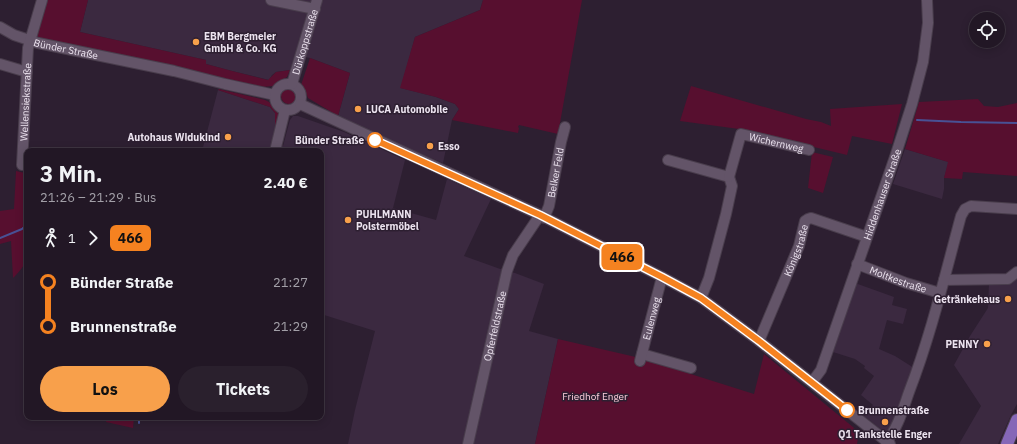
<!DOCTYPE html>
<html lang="de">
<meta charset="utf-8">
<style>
body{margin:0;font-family:"IBM Plex Sans",sans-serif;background:#2a202d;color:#f1f3f6;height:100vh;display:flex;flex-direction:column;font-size:15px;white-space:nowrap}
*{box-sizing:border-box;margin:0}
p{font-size:13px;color:#a29fa7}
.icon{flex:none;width:22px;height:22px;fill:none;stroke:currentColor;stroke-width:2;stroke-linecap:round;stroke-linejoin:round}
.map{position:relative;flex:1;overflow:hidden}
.side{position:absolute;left:24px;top:148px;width:300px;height:272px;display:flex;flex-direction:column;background:#221725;border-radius:8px;box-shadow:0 2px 10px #0003,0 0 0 1px #3f3642}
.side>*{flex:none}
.badge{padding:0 8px;border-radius:6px;font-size:14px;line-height:26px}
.fabs{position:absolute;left:969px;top:12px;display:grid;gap:8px}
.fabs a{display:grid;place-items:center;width:36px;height:36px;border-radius:50%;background:#221725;box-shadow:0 2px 10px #0003,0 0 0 1px #3f3642;font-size:20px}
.map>.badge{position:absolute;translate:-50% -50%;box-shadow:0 0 0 2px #fff}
.legs{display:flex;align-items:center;gap:6px;height:44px;padding:0 16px;font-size:13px}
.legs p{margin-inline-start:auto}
.overview{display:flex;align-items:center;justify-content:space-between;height:68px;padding:0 16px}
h1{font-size:22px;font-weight:700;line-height:30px}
.action{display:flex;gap:8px;margin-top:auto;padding:8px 16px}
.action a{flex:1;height:46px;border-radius:24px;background:#f8a04b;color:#111;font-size:16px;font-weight:700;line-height:46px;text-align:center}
.action a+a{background:#2a202d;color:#f1f3f6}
ul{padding:0 16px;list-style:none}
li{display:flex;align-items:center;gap:14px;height:44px;font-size:15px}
li i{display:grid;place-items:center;width:6px;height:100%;margin:0 5px;background:currentColor}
li i::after{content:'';width:10px;height:10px;margin:-5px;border:3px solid;border-radius:50%;background:#221725}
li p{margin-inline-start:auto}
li:first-child i{background:linear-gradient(#0000 50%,currentColor 0)}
li:last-child i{background:linear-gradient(currentColor 50%,#0000 0)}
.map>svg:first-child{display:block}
.built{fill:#3b2940}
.green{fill:#570f2f}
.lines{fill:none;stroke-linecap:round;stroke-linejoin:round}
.stream{stroke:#485195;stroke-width:2}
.minor-casing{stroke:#493d4c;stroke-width:12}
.major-casing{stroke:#493d4c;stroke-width:14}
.minor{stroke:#635468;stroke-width:10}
.major{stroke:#8567b7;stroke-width:12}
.line-1-casing{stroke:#fff;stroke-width:9}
.line-1{stroke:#f58220;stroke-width:6}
.poi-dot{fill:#f8a04b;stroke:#2d1f31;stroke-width:1.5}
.stop-1-dot{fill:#fff;stroke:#f58220;stroke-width:2}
.labels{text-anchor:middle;stroke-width:3;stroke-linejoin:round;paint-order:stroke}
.poi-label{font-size:10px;font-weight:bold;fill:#ece3ef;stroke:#2d1f31;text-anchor:start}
.street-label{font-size:10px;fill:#ece3ef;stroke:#2d1f31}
.stop-label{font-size:10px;font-weight:bold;fill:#ece3ef;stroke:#2d1f31;text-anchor:end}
.park-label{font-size:10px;fill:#fecedc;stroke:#2d1f31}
</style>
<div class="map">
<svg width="1017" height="444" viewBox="0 0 1017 444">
<rect width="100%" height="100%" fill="#2d1f31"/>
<path class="built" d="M88,0H483L480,10L415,37L401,88L436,97L455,104L459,109L452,120L443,163L348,123L338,116L350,73L310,58L295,55L290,70L276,72L272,75L269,80L232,71L206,64V60L80,32Z
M218,90L270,107L275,113V134L283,146L290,120L293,116H298L344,132L405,160L393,208L436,220L447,179L491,199L464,256L503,270L515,273L544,284L529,331L558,339L535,444H348L355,410L375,331L321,314V151H202Z
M905,149L949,162L944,178V189L942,199L893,184Z
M1017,276V404L1011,415L998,444H959L981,406L954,365L970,336L988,308L989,283Z
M855,283L894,297L892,305L907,309L903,324L887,320L879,349L895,356L914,368L893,426L887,434L864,416L873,405L861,395L874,376L864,368L865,366L855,359L833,352Z"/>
<path class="green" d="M45,0H88L80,32L206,60V64L232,71L268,80L276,72L290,70L287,77L273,86L262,87L37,39L36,36Z
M483,0H582L558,134L519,125L518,127L519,128L518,133L452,120L459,109L455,104L436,97L400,88L415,37L480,10Z
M310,58L350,73L338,116L308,98L305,90L301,85Z
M691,86L806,119L821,122L831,126L830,109L902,104L892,144L852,136L847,155L739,129L680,121Z
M281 96a8 8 0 1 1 16 0a8 8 0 1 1-16 0Z
M219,89L265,100L269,102L280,114L275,134V113L270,107L218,90Z
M978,99L984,106L998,107L1017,103V176L963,172L962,179L944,178L948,162L905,149L919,102Z
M812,152L833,157L823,193L808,188Z
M16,171L25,173L26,193V223C29,232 28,253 25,262C23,268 17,274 13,278L11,241L0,244V211L14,209Z
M558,339L640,358L754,394L764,354L859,432L857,444H535Z
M108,417H134L133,428L106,422Z"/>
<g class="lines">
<path class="stream" d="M917,120L961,122L1017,123
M23,228L27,227
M0,238L22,229
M139,423V417"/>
<g class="minor-casing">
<g id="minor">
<path d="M271,0L315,9"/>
<path id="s1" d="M0,27L14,35L38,43L174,71L225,84L275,95"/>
<path d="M0,64L27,72"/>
<circle cx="288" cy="97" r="13"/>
<path id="s2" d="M292,84L317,0"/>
<path d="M300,104L540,215L662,277L701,298L759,341L890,444"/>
<path d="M275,151L285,110"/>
<path d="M668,160L729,177L732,186L726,214L709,278L701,298"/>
<path id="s3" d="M22,165L28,48L42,0"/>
<path id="s4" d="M729,177L741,134L809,150"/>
<path id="s5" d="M544,218L549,206L561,142L565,127"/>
<path id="s6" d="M857,264L906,283L940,293"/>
<path d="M944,280L1008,279L1017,272"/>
<path id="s7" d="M759,341L799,246L805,221L808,219L811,218L867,237"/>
<path d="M642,354L691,368"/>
<path id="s8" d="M640,361L662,277"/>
<path id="s9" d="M812,382L821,370L895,157L912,104L923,62L928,23L927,0"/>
<path d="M886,442C898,428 903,409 909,392C931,335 945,275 961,216L965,209L971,206L1017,209"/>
<path id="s10" d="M468,444L507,271L513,255L540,215"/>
</g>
</g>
<g class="major-casing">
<path id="major" d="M1007,444L1017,420"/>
</g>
<use href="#minor" class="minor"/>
<use href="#major" class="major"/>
</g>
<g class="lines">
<g class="line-1-casing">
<path id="line-1" d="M375,140L540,215L662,277L701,298L759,341L847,410"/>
</g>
<use href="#line-1" class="line-1"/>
</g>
<g class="poi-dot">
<circle cx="196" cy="42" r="4"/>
<circle cx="358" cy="109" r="4"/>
<circle cx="228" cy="137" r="4"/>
<circle cx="430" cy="146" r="4"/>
<circle cx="348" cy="220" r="4"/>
<circle cx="1008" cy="299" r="4"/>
<circle cx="987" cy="344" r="4"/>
<circle cx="885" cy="422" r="4"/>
</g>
<g class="stop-1-dot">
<circle cx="375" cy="140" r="7"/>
<circle cx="847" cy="410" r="7"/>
</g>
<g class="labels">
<g class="poi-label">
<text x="204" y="40">EBM Bergmeier<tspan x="204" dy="12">GmbH &amp; Co. KG</tspan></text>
<text x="366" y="113">LUCA Automobile</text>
<text x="220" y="141" text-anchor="end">Autohaus Widukind</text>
<text x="438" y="150">Esso</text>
<text x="356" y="218">PUHLMANN<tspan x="356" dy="12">Polstermöbel</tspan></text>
<text x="1000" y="303" text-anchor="end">Getränkehaus</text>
<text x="979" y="348" text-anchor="end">PENNY</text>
<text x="885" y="438" text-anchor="middle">Q1 Tankstelle Enger</text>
</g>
<g class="street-label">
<text dy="4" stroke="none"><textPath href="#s2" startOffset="44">Dürkoppstraße</textPath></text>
<text dy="4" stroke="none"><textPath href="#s1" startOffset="70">Bünder Straße</textPath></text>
<text dy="4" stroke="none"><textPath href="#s3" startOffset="63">Wellensiekstraße</textPath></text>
<text dy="4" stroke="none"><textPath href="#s4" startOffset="81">Wichernweg</textPath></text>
<text dy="4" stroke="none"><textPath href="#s5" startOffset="47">Belker Feld</textPath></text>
<text dy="4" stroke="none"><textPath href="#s9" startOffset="201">Hiddenhauser Straße</textPath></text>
<text dy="4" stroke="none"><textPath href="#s7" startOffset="98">Königstraße</textPath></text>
<text dy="4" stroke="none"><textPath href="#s6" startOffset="44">Moltkestraße</textPath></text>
<text dy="4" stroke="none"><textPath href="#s8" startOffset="44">Eulenweg</textPath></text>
<text dy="4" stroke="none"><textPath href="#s10" startOffset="121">Opferfeldstraße</textPath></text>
</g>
<g class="stop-label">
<text x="364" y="144">Bünder Straße</text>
<text x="858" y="414" text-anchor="start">Brunnenstraße</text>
</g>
<g class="park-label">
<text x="595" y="400">Friedhof Enger</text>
</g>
</g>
</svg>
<div class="fabs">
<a><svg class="icon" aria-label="locate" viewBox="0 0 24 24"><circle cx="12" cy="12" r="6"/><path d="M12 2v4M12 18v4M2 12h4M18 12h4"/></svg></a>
</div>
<b class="badge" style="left:622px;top:257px;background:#f58220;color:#111">466</b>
<section class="side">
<div class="overview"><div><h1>3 Min.</h1><p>21:26 – 21:29 · Bus</p></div><b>2.40 €</b></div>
<div class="legs"><svg class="icon" aria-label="walk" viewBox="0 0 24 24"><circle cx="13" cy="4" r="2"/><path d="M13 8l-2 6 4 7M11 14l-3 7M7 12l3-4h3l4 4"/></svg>1<svg class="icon" aria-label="forward" viewBox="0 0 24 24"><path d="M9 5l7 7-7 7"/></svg><b class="badge" style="background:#f58220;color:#111">466</b></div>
<ul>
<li><i style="color:#f58220"></i><b>Bünder Straße</b><p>21:27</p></li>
<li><i style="color:#f58220"></i><b>Brunnenstraße</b><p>21:29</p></li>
</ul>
<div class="action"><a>Los</a><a>Tickets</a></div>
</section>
</div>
